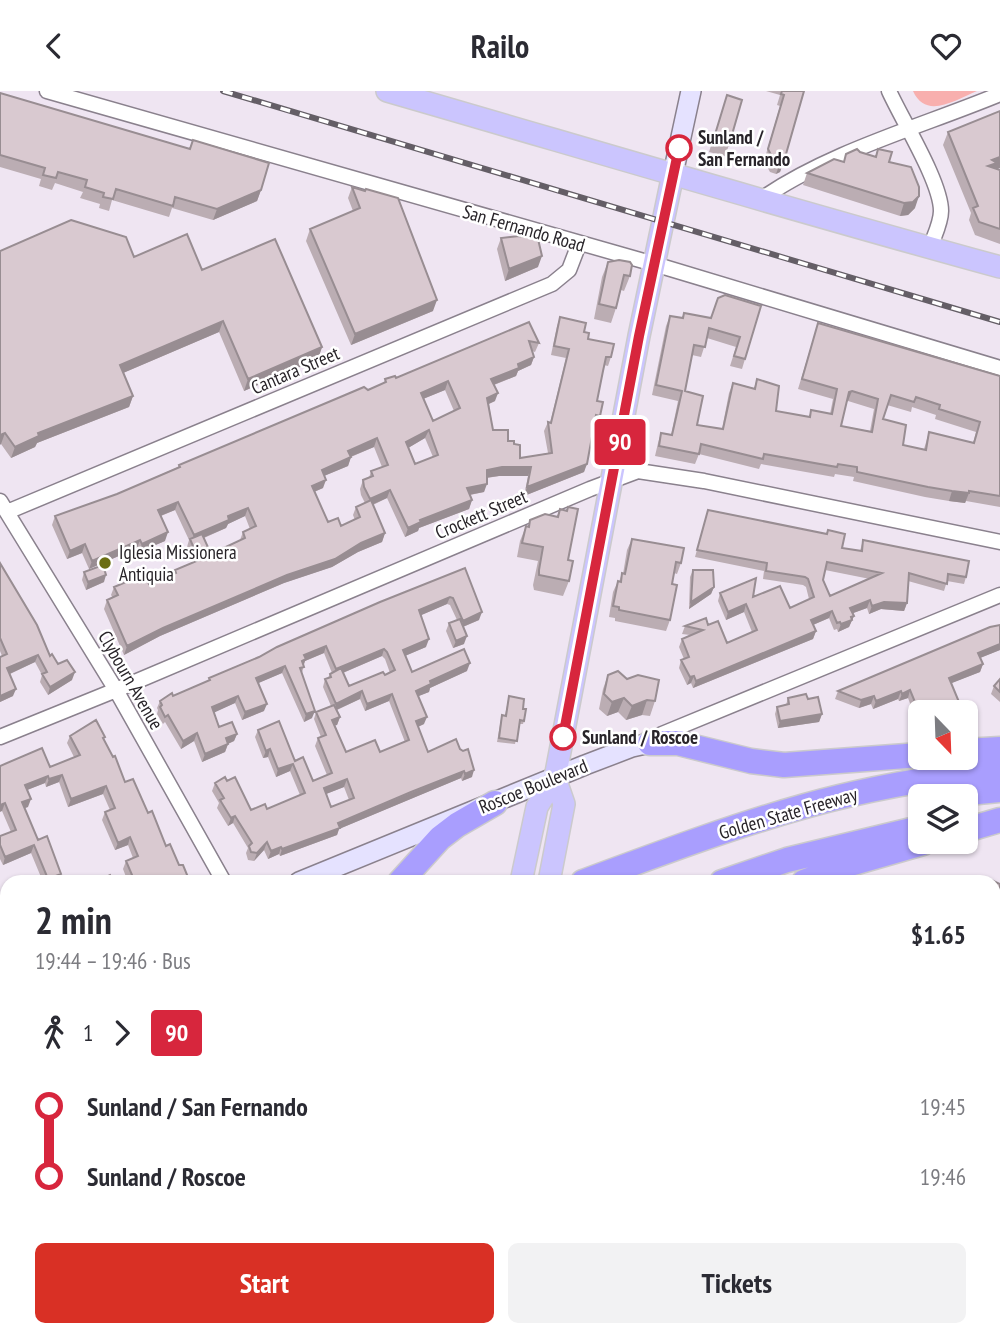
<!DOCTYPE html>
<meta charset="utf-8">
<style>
body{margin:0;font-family:"PT Sans Narrow",sans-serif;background:#f2f2f3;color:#2b2b33;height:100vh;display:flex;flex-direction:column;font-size:26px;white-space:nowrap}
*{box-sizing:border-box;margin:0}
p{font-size:23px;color:#7c7c81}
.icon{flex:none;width:38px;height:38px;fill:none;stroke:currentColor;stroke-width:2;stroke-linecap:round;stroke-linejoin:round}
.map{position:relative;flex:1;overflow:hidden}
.panel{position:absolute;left:0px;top:784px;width:1001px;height:462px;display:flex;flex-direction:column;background:#fff;border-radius:21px 21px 0 0;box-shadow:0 2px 5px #0004}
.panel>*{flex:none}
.badge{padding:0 14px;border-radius:5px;font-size:24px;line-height:46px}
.needle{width:46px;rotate:157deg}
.fabs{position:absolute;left:908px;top:609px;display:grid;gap:14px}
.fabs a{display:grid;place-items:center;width:70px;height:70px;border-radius:10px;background:#fff;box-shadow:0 2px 5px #0004;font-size:35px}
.map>.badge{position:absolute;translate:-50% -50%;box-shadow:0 0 0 4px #fff}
.legs{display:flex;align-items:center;gap:10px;height:77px;padding:0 35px;font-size:23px}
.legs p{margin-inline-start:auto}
.summary{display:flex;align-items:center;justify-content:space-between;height:119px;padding:0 35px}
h1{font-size:38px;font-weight:800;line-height:52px}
.primary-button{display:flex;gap:14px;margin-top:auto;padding:14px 35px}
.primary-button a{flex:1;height:80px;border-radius:10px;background:#d93025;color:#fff;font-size:28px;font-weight:800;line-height:80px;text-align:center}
.primary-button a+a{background:#f2f2f3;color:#2b2b33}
ul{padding:0 35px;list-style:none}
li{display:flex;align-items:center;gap:24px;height:70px;font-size:26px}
li i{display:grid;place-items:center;width:10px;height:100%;margin:0 9px;background:currentColor}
li i::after{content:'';width:18px;height:18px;margin:-9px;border:5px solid;border-radius:50%;background:#fff}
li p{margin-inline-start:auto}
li:first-child i{background:linear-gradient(#0000 50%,currentColor 0)}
li:last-child i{background:linear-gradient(currentColor 50%,#0000 0)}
header{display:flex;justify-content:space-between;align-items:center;height:91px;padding:0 35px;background:#fff;font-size:32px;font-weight:800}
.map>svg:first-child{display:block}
.green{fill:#f8afae}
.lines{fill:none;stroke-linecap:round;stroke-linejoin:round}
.street-casing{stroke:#8a818d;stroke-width:17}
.secondary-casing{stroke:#8a818d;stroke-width:22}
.primary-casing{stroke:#cbcacc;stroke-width:24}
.highway-casing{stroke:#cbcacc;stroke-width:27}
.street{stroke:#fff;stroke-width:14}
.secondary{stroke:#e5e2ff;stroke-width:19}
.primary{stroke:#cbc5fe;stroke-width:21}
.highway{stroke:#a99efe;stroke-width:24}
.rail-casing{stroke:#645e66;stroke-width:6}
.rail{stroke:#fff;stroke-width:3.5;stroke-dasharray:10;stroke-linecap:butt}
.wall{fill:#bbadb3;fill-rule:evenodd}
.shaded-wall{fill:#988d92}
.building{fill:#d9c9d0;stroke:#988d92;stroke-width:2;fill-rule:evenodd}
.line-1-casing{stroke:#fff;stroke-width:16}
.line-1{stroke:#d7263d;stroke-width:10}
.stop-1-dot{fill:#fff;stroke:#d7263d;stroke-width:3.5}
.poi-dot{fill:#6b6e12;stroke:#fff;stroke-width:2.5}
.labels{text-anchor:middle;stroke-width:5;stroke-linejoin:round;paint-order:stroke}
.stop-label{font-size:19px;font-weight:bold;fill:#282429;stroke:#fff;text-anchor:start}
.street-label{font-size:19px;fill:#282429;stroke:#fff}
.poi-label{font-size:19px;fill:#282429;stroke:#fff;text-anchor:start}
</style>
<header><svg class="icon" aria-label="back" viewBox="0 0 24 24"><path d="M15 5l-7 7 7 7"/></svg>Railo<svg class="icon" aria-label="heart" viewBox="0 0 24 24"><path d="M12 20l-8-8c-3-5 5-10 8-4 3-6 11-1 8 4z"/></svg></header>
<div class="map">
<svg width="1000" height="1246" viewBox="0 0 1000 1246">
<rect width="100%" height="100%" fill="#efe5f2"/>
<path class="green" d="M913,0H977C955,9 926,29 913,0Z"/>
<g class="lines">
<g class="street-casing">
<path id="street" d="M47,0L654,173L1000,277
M889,0C902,29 941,91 941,120C941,132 934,145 930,157
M760,109C828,61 923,35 1000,3
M0,410L116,599L224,791
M7,421L552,193L569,179L579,153
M0,646L116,599L590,398L638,380L704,390L1000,451
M653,649L662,643L1000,504
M994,892L1000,880
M994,992L1000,995
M994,1196L1000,1198
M264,1239L267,1246
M464,1239L468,1246
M683,1239L691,1246
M147,1246L164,1239
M822,1246L825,1239"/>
</g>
<g class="secondary-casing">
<path id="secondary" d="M673,83L691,0
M299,791L585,674L632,656L650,652
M0,916L7,913"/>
</g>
<g class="primary-casing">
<path id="primary" d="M387,0C591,59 795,120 1000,176
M521,791L537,716L555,687L639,245L673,83
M549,791L564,713L555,687
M492,1239L495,1246"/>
</g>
<g class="highway-casing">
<path id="highway" d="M650,652H678L751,670L784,674L920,664
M966,660L1000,658
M945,687L978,701L1000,699
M966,739L1000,729
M400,791L440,747L457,734L495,712
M583,791C656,764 730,736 805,715C869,697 934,686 1000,678
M722,791L787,769L920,737
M804,791L850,773L923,752
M0,989L7,984
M0,1024L7,1021
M0,1060L7,1058"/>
</g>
<use href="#street" class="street"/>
<use href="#secondary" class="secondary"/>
<use href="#primary" class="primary"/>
<use href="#highway" class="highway"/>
<g class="rail-casing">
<path id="rail" d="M223,0L1000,231"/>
</g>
<use href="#rail" class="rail"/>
</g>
<path class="wall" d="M766,0H804L784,70L780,81L776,83L770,81L764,70L780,15L777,14L780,4Z
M0,2L189,58L193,49L261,99L257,110L213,129L172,117L169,126L112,109L109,120L99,117L100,113L80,107L83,101L55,92L52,99L39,95L41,88L0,76Z
M727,4L729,54L725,65L709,61Z
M1000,20V77L997,78L1000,79V153L975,144L969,129L971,122L943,54L948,41Z
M878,58L889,71L915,117L908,124L900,125L803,94L807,82L844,70L860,61L875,66Z
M352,96L365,100L433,220L351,254L306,150L310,138L353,120L348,107Z
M501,147L538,176L505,190L497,158Z
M0,160L134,166L202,179L322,256L318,268L244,300L219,241L123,282L133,305L129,316L37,352L35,356L11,367L1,353Z
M608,171L630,185L624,200L621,199L616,217L611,232L594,228L602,186Z
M761,215L742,278L730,275L736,256L707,247L701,266L692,264L685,300L697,334L722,338L729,302L733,292L754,297L757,288L776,320L809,326L811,319L830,323L833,308L798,298L818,232L1000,285V416L966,410L965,412L949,410L925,406L853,390L854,386L835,383L834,386L761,373L759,378L699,363L695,373L655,365L658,352L661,342L671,344L678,310L652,304L666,235L670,225L682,227L684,222L711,227ZM848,310L874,318L870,340L841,335L846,311ZM887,314L911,321L912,316L936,324L935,328L976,341L973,352L929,341L924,358L903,354L883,328Z
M560,226L584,241L588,248L611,266L608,275L604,274L597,310L600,325L597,333H595L584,381L524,405L528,385H499L487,387L484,401L470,404L472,409L469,418L419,437L418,440L405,446L387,407L373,414L385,442L382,451L358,461L332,476L284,492L160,545L124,564L104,518L107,509L113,507L111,504L114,496L149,493L174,483L175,479L193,472L187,456L189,449L175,419L161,425L165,450L139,461L137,457L89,478L82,462L67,468L52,434L55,425L117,403L178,376L179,374L384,292L385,288L396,287L529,231L539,252L535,261L532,260L534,266L531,274L518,280L516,285L494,294L495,310L489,313L493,339L514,353L520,367L548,362L544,340L548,331L550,332L566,267L551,264L557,235ZM445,299L454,320L433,330L423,308ZM425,347L433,366L415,373L408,357ZM374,356L382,376L371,380L369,387L363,389L360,398L361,404L365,412L356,416L353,424L355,429L341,435L328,431L314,401L323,397L324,385L348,375L351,366ZM245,425L250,438L243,441L240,449L211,463L204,447L226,437L228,433Z
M560,418L568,469L569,490L563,505L534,499L533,494L538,470L517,466L520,450L526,435H528L530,429L557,425Z
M708,419L842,457L860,460L863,449L966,486L964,493L947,490L944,500L908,490L907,512L904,520L881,518L869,523L867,517L853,522L854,525L849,536L838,541L837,538L834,539L829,527L813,534L816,540L813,548L693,597L691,592L687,594L679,577L681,569L684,568L679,556L682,548L690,544L682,543L685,535L708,534L727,552L752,541L744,521L726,529L718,510L720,502L753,506L790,517L809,508L806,496L803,494L763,488L764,480L695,466ZM825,479L870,488L830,505L823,489Z
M632,448L681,472L677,483L674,482L672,493L670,529L666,540L615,530V527L609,526L613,501L618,490L619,491L622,482L623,483L627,459Z
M0,472L50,565L72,589L48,604L40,591L42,584L35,571L10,583L13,605L0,611V566L2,565L0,560Z
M465,477L479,529L463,536L464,553L453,557L446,540L449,532L457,529L450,514L447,513L421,524L426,556L405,565L412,581L467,580L430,597L429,601L418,605L424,633L418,636L428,661L456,648L472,686L462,690L461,687L408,709L339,738L337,744L280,765L279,763L268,768L264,759L254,770L248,769L246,762L248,757L233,732L228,735L217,717L219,712L212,700L215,692L227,690L251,719L267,718L300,704L290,680L276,686L268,666L263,667L255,646L258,639L295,670L313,690L327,684L315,655L318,647L321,646L314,628L316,621L331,615L323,596L325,588L328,587L330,583L332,582L324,562L305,570L302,582L312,627L304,631L282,582L258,592L264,620L242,629L235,612L214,621L219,636L237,643L234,650L228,653L225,661L202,671L194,650L181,658L165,631L163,633L157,623L158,619L157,617L160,610L209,590V587ZM382,565L385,568L390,582L349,595L343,582ZM360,608L365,620L389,610L405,651L380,661H346L335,634H337L340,626L337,619ZM344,696L349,709L331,716L326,703Z
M693,479L714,496L711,503L689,518L690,486Z
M84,481L104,491L86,499L82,489Z
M1000,534V559L980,567L983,573L980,581L951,592L959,611L956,619L950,621H940L939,618L932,621H920L914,623L908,607L899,610L898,608L873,618L871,613L859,617L835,608L838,600Z
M608,584L627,588L655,610L650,625L642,624L626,629L618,621L607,625L599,618L603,598Z
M1000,588V611L991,603L994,595Z
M509,605L523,618L524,630L523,633H519L515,653L497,651L501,628L502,624H505Z
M788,607L808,608L822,623L819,631L778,637L775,623L777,616L786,614Z
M70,645L105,646L104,649L125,691L148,722L166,755L190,791H128L123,778L126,770L133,767L128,754L115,759L102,729L105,721L110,719L103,703L68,716L59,691L46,696L45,692L27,699L28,716L24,717L38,749L61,783L58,791H43L31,762L3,774L0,768V745L11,741L2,720L0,675L50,676L74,666L67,652Z
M1000,942V966L994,963V954Z
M994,1015H1000V1070L994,1067V1056L1000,1044L994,1041Z
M994,1088L1000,1091V1164L994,1161Z
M7,1121V1239H31V1241L36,1239H91L73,1246H7L2,1234L4,1230L0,1221V1124Z
M299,1239H358L360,1245V1246H302Z
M632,1239H656L659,1246H635Z
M740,1239H796L793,1246H749Z
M859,1239H904L901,1245L896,1242L894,1246H855Z
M908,1239H994L1000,1246H938L935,1245V1246H923Z"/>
<path class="shaded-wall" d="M1000,66V77L994,79L984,88L992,69Z
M784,70L780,81L776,83L780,72Z
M261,99L257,110L213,129L217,118Z
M919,105L915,117L908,124L900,125L904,112Z
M542,165L538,176L505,190L509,178Z
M437,209L433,220L351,254L355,243Z
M223,230L219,241L116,285L120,274Z
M322,256L318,268L244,300L248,288Z
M534,266L531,274L518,280L516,285L488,296L491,288L518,273Z
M448,290L445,299L418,310L421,302Z
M852,300L848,310L845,311L849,301Z
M498,302L495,310L484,315L487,307Z
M133,305L129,316L37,352L35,356L11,367L15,356L38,342Z
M429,339L425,347L403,360L406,351Z
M5,342L1,353L0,354V344Z
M377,347L374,356L345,368L348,360Z
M351,366L348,375L319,387L322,379Z
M587,373L584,381L524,405L527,396Z
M502,376H531L528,385H499L484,387L487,379Z
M326,389L323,397L309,403L312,395Z
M487,393L484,401L463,405L467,397Z
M390,399L387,407L367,416L370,408Z
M952,400L969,402L965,412L949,410Z
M472,409L469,418L419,437L418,440L405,446L408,437L420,429Z
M178,411L175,419L155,427L158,419Z
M248,417L245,425L228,433L226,437L191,452L194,444L228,425Z
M168,441L165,450L139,461L142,453Z
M385,442L382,451L358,461L332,476L284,492L160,545L124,564L127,555L163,537Z
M140,449L137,457L89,478L92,470Z
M85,453L82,462L67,468L70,460Z
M106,484L104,491L86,499L88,491Z
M714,496L711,503L689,518L691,511Z
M450,506L447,513L417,526L419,519Z
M870,509L867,517L848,524L850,517Z
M884,511L907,512L904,520L881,518L869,523L872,515Z
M746,513L744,521L726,529L728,521Z
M832,520L829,527L808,536L811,529Z
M482,521L479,529L460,537L463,530Z
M854,525L849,536L838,541L841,533Z
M816,540L813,548L693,597L696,590Z
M467,545L464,553L453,557L456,550Z
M429,548L426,556L400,567L403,559Z
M1000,553V559L975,569L978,562Z
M326,555L324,562L305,570L303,575L299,577L304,564Z
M384,558L382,565L333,586L336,578Z
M38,564L35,571L5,585L7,577Z
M470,572L467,580L430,597L429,601L414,607L416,600L430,590Z
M983,573L980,581L947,594L949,587Z
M285,575L282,582L254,594L256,587Z
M75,581L72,589L48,604L50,596Z
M694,585L691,592L687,594L690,586Z
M16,598L13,605L0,611V605Z
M910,599L908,607L899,610L902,603Z
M362,600L360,608L334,620L336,613Z
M901,600L898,608L873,618L876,610Z
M392,603L389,610L365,620L367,613Z
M238,605L235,612L209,624L212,616Z
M874,605L871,613L859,617L861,609Z
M624,607L618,621L607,625L612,611Z
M647,609L642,624L626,629L632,615Z
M942,611L939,618L932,621H924L925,618Z
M959,611L956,619L950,621H943L944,617Z
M267,613L264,620L242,629L245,621Z
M923,614L920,621L914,623L917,616Z
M315,620L312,627L304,631L306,623Z
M822,623L819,631L778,637L780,630Z
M340,626L337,634L330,636L332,629Z
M427,626L424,633L413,638L416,630Z
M197,642L194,650L181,658L183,650Z
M237,643L234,650L223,655L226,647Z
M228,653L225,661L202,671L205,663Z
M270,658L268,666L263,667L266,660Z
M293,673L290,680L276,686L278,678Z
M474,679L472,686L462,690L465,683Z
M464,680L461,687L339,738L337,744L280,765L282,758L338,732Z
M62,684L59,691L46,696L49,688Z
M48,685L45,692L22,701L25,694Z
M347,688L344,696L321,705L324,697Z
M106,695L103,703L68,716L71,708Z
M31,708L28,716L19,719L22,711Z
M5,712L2,720L0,721V714Z
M235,725L233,732L228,735L231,727Z
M130,746L128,754L115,759L118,752Z
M267,751L264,759L254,770L257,762Z
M34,754L31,762L3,774L5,766Z
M281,756L279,763L268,768L271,760Z
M61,783L58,791H47L48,788Z
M7,873V879L0,883V876Z
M74,1239H91L73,1246H64L65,1242Z"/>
<path class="building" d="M782,0H804L784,70L780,72L774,70L768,58L784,4L781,3Z
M0,2L190,58L193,49L269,72L261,99L217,118L175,106L173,115L116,98L113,108L103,106L104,102L85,96L87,89L58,81L56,87L43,84L45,77L0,64Z
M727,4L742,9L729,54L713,50Z
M1000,20V66L992,69L997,72L988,75L1000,79V138L979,131L973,117L978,115L948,41Z
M857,58L860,61L876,66L878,58L892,61L889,71L911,76L919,96V105L913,111L904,112L807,82L834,68L844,71L846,63Z
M352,96L365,100L366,98L398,107L437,209L355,243L310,138L360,117Z
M71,129L126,146L134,166L187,143L202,179L275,148L322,256L248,288L223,230L120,274L133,305L38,342L39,345L15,356L5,342L0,344V160Z
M519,145L538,148L542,165L509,178L501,147Z
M619,169L630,171L632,174L630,185L624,184L616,217L599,213L608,171Z
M725,204L761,215L745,268L734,265L740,246L709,237L705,256L694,254L685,300L703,305L697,334L723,338L733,292L755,298L757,288L779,295L776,320L810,326L811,319L832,323L837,298L802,288L818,232L1000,285V405L969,400V402L952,400L928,396L857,381V376L838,373L837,376L764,363L763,368L701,353L699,363L659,355L661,342L672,344L682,300L656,294L670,225L683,227L684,222L711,227L718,207ZM852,300L878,308L872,341L841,335L849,301ZM891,304L914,311L916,306L940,314L939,318L980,331L974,352L929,341L926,359L903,354L906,334L883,328Z
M560,226L586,232L584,241L589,242L588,248L614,253L611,266H606L603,280L597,310L603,311L600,325L596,324L587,373L527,396L531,376H502L487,379V393L467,397L472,409L420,429L421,431L408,437L390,399L370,408L364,396L363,389L373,385L371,380L388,374L377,347L348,360L351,366L322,379L326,389L312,395L328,431L338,427L341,435L360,426L356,416L371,409L385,442L361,452L335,468L287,484L163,537L127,555L107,509L118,504L114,496L145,483L149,493L176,482L175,479L199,469L190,448L202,443L211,463L245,447L243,441L256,435L248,417L228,425L229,429L194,444L178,411L158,419L168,441L142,453L140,449L92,470L85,453L70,460L55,425L117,403L180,376L179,374L338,307L364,296L368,299L386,291L385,288L395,285L396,287L529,231L539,252L529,250L534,266L518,273L519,277L491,288L498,302L487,307L493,339H508V350H514V353L520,354V367L552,362L548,331L551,332L569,258L554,255ZM448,290L460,317L433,330L421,302ZM429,339L438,364L415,373L406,351Z
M568,416L578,418L568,469L573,470L569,490L539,484V479L543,456L522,452L526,435L529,436L530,429L545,423L558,426L560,418L567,420Z
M708,419L827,443L828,439L845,443L842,457L862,460L863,449L969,470L966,486L948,483L947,493L909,482L907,512L884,511L872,515L870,509L850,517L854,525L851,526L852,529L841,533L840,531L837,532L832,520L811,529L816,540L696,590L694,585L690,586L681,569L689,566L682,548L703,539L685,535L706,527L708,534L718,530L727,552L757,539L746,513L728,521L720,502L756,487L753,506L780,495L790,517L814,506L808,488L805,486L766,480L767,472L697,459ZM827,471L882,482L830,505L823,489Z
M632,448L684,457L681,472L676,471L672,493L677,494L670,529L619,519V516L613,515L618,490L621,491L622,482L625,483Z
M0,472L37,534L50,565L52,563L58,573L67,569L75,581L50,596L42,583L47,581L38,564L7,577L16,598L0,605V566L7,563L0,547Z
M103,474L106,484L88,491L84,481Z
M465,477L482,521L463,530L453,507L450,506L419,519L429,548L403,559L412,581L464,558L470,572L430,590L431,593L416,600L427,626L416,630L428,661L456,648L460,658L463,660L468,658L474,679L465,683L464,680L411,701L338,732L340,737L282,758L281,756L271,760L267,751L257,762L251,761L249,755L252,752L235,725L231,727L220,709L224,707L215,692L225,686L227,690L235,686L251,719L265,713L267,718L305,702L293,673L278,678L270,658L266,660L258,639L279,630L295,670L303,666L313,690L332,682L318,647L326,644L316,621L334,614L340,626L332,629L346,661L375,649L380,661L409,649L392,603L367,613L362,600L336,613L325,588L331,586L330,583L341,577L349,595L383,581L385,584L395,579L387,561L384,558L336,578L326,555L304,564L306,568L302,570L304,576L300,577L315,620L306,623L285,575L256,587L267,613L245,621L238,605L212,616L219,636L232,631L237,643L226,647L228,653L205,663L197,642L183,650L168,624L165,626L160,616L162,614L160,610L172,602L173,605L210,589L209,587L259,566L277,556L380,511ZM347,688L354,707L331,716L324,697Z
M693,479H713L714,496L691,511Z
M460,528L467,545L456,550L449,532Z
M1000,534V553L978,562L983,573L949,587L959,611L944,617L942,611L925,618L923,614L917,616L910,599L902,603L901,600L876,610L874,605L861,609L838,600L990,536Z
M618,580L627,588L638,584L659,589L655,610L647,609L632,615L624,607L612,611L604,603L608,584Z
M1000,588V601L994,595Z
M806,603L808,608L818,606L822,623L780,630L777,616L789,613L788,607Z
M509,605L524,608L523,618H526L524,630L520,629L517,650L499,647L502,624L506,625Z
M96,629L105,646L103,647L113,666L115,665L125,691L133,688L148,722L152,720L166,755L170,753L179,774H183L190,791H135L126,770L138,765L130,746L118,752L105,721L115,717L106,695L71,708L62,684L49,688L48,685L25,694L31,708L22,711L38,749L47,745L61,783L48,788L34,754L5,766L0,754V745L16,739L5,712L0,714V675L42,657L50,676L80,664L70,645Z
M110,784L113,791H87V790L96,786L98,790Z
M956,786L957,791H943L945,788Z
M987,787L1000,793V797L994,808V791H985Z
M7,810V873L0,876V814Z
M1000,942V957L994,954Z
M996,1013L1000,1015V1035L994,1033V1015H995Z
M1000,1044V1061L994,1058Z
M994,1088L1000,1091V1155L994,1152Z
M7,1121V1223L0,1207V1124Z
M994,1224L1000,1227V1246H978L971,1243L970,1246H956L941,1239H994Z
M10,1239H31V1241L36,1239H74L65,1242L67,1246H13Z
M228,1239L231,1246H213Z
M305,1239H358L360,1245L357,1246H309Z
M638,1239H656L659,1246H641Z
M752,1239H795L792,1246H767Z
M859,1239H889L886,1246H855Z
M926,1239H937L935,1243Z"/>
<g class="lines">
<g class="line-1-casing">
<path id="line-1" d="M563,646L639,245L679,57"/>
</g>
<use href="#line-1" class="line-1"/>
</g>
<g class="stop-1-dot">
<circle cx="679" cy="57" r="12"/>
<circle cx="563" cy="646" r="12"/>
</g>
<circle class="poi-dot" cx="105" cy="472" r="7"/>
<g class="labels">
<g class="stop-label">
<text x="698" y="53">Sunland /<tspan x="698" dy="22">San Fernando</tspan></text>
<text x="582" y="653">Sunland / Roscoe</text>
</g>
<g class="street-label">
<text transform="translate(524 137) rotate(16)" y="7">San Fernando Road</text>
<text transform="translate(295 279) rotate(-23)" y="7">Cantara Street</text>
<text transform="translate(481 423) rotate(-23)" y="7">Crockett Street</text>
<text transform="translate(131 589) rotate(60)" y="7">Clybourn Avenue</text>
<text transform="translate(533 695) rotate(-22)" y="7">Roscoe Boulevard</text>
<text transform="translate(788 722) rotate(-16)" y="7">Golden State Freeway</text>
</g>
<g class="poi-label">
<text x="119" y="468">Iglesia Missionera<tspan x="119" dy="22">Antiquia</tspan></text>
</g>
</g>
</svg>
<div class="fabs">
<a><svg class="needle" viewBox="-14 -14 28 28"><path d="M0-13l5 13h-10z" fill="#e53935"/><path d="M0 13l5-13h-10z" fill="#7c7c81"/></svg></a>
<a><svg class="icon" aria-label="layers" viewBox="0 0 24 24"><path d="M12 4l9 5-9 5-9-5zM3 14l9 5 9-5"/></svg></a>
</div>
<b class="badge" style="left:620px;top:351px;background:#d7263d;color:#fff">90</b>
<section class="panel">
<div class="summary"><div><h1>2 min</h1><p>19:44 – 19:46 · Bus</p></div><b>$1.65</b></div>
<div class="legs"><svg class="icon" aria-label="walk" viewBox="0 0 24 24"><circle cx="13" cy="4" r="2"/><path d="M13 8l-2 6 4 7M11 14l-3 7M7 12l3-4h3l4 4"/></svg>1<svg class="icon" aria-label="forward" viewBox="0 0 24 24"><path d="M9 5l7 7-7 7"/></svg><b class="badge" style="background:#d7263d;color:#fff">90</b></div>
<ul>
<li><i style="color:#d7263d"></i><b>Sunland / San Fernando</b><p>19:45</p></li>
<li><i style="color:#d7263d"></i><b>Sunland / Roscoe</b><p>19:46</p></li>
</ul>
<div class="primary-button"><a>Start</a><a>Tickets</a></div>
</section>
</div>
